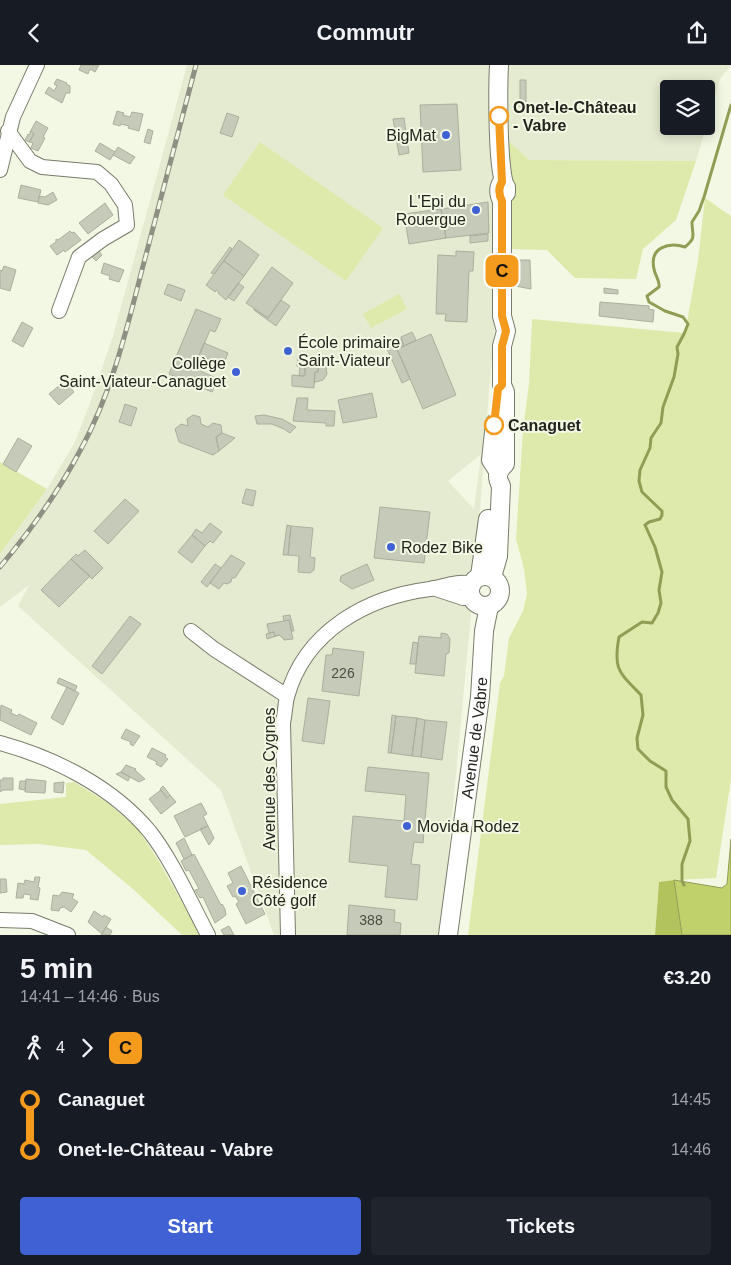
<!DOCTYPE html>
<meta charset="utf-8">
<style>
body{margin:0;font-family:Arial,sans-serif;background:#20242c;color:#f1f3f6;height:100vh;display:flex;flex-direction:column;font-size:19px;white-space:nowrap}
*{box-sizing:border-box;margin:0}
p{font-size:16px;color:#9ea1a6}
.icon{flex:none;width:28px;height:28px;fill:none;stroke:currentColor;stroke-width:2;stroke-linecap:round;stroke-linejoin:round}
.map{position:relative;height:870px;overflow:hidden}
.panel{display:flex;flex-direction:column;background:#171b24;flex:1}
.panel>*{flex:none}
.badge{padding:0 10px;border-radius:8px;font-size:18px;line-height:32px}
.fabs{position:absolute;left:660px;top:15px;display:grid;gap:10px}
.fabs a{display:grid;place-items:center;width:55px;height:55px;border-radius:5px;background:#171b24;box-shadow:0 2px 12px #0003;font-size:25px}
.map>.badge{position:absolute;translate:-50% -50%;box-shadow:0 0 0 2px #fff}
.legs{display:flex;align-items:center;gap:8px;height:55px;padding:0 20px;font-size:16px}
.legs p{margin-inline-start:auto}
.head{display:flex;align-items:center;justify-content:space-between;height:85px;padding:0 20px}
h1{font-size:28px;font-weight:700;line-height:38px}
.button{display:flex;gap:10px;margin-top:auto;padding:10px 20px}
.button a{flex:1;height:58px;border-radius:5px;background:#3f61d3;color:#fff;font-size:20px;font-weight:700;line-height:58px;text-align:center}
.button a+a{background:#20242c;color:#f1f3f6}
ul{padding:0 20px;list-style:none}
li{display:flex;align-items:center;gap:18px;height:50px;font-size:19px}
li i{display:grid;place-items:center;width:8px;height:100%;margin:0 6px;background:currentColor}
li i::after{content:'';width:12px;height:12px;margin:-6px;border:4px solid;border-radius:50%;background:#171b24}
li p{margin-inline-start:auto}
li:first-child i{background:linear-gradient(#0000 50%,currentColor 0)}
li:last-child i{background:linear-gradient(currentColor 50%,#0000 0)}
header{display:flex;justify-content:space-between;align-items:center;height:65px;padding:0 20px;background:#171b24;font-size:22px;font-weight:700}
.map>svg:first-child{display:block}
.built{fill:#e5ebd0;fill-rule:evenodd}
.green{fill:#ddeaab}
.forest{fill:#b2c35d}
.water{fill:#c0d16b;stroke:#919d54}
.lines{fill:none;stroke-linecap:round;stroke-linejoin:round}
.stream{stroke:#919d54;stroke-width:3}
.building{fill:#c6cab8;stroke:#abaf9d}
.minor-casing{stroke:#787c6b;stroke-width:16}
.major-casing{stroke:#787c6b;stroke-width:20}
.minor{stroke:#fff;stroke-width:14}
.major{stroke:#fff;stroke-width:18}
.rail-casing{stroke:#8d9082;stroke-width:5}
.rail{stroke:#f3f8e4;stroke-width:3;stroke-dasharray:9;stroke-linecap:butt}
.line-1-casing{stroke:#fff;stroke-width:11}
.line-1{stroke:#f49b1e;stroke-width:8}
.stop-1-dot{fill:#fff;stroke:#f49b1e;stroke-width:2.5}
.poi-dot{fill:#3f61d3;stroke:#f3f8e4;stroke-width:2}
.labels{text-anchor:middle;stroke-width:4;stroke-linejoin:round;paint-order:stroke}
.number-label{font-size:14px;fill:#4c4e44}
.stop-label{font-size:16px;font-weight:bold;fill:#23241d;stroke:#f3f8e4;text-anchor:start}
.poi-label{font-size:16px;fill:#23241d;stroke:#f3f8e4;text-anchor:start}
.street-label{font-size:16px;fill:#23241d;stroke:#f3f8e4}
</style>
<header><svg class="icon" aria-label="back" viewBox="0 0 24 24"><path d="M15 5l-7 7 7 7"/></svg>Commutr<svg class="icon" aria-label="share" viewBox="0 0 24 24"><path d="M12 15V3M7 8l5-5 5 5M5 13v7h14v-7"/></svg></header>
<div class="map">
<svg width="731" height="870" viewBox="0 0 731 870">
<rect width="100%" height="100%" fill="#f3f8e4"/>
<path class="built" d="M187,0H731L720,14L696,96L529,95L511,78L508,81L476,497L442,857L439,870H274L221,725L18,541L29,520L0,542V489L47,424L75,377L90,338L113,271ZM669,24H706V61H669ZM480,390H481L474,444L448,416Z"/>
<path class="green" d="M260,77L383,163L346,216L223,130Z
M510,77L529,95L696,96L676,155L643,184L636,214L575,213L547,185L508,184V81Z
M705,133L731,151V714L716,813L674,815L659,817L655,870H468L500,618L504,611L509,573L523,546L527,529L524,504L516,474L523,365L529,319L532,254L685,268L698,195Z
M399,229L407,244L371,263L363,249Z
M0,397L47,424L0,489Z
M74,717L108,738L138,764L158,795L194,858L199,870H182L133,824L86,785L39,779L0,780V739L66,732V718Z"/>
<path class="forest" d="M674,815L682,870H655L659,817Z"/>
<path class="water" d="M731,774V870H682L674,815L722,823L727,819Z"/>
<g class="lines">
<path class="stream" d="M684,820L682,816V799L690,776L688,754L672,735L666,722V706L650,696L638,684L637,673L643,650L641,630C619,607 613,605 619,572L642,557L652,558L658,548L661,538L659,525L662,507L655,482L645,460L649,457L660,454L662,450V446L642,427L639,416L640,405L650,383L651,373L661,358L663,342L674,312L678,289L677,282L684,269L688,259L683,252L665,246L649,237L647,231L659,222C660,215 655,211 654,204C649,182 669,177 685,182C697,172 692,171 692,157L699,146L704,132L731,40"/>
</g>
<path class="building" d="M81,0H99L95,7L90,4L88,9L79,5Z
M57,14L67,18L66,19L70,21V28H66L62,38L45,28L49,22L54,26L57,21L54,19Z
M520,15H526V42H520Z
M457,39L461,105L423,107L420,40Z
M117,46L124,48L123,50L130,52L132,47L143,49L139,66L128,63L129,61L121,59L120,61L113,59Z
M227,48L239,52L232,72L220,68Z
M404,53L409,88L399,90L393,54Z
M36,56L48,63L43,72L45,73L38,86L31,83L33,78L29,77L34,69L31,66L30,67Z
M148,64L153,66L150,79L144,77Z
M31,66L34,69L29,77L25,75L28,69L29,70Z
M100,78L115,87L110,95L95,86Z
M118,82L135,92L130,99L113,90Z
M21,120L41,125L38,137L18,133Z
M53,127L57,135L48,140L38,138L39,131L45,132Z
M488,137L489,168L446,173L441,144Z
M105,138L113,150L88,169L79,158Z
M441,144L446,173L409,179L404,149Z
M70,166L72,168L74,167L81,175L65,187L64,185L57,190L50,181L56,177V174L58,175Z
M488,169V176L470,178V171Z
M239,175L259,190L244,211L224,196Z
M230,182L232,184L214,209L211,208Z
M97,184L102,190L96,196L90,190Z
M456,186L474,187L473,206H469L467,257L445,256L446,249H436L438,190L456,191Z
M519,195H530L531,224L510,220V204H519Z
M224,196L244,211L226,235L218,228L219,227L216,225L215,227L206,220Z
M104,198L124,205L119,217L109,214L110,211L101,208Z
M4,201L16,205L10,226L0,223V205L2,206Z
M272,202L293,218L268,253L246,238Z
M238,218L244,222L234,236L228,232Z
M168,219L185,225L181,236L164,229Z
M604,223L618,225V229L604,228Z
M281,235L290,241L276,261L254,245V244L268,253Z
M600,237L649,241V244L654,245L653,257L599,251Z
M196,244L221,254L215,267L210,265L194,303L218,314L212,327L169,309Z
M22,257L33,263L23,282L12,276Z
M412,267L416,275L404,281L401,272Z
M431,269L456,330L423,344L397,284Z
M401,274L404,281L397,284L394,277Z
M393,275L410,314L402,318L385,279Z
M204,278L228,288L223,300L199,290Z
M298,290L319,292L318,307H315L314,323L292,321V310L304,311L306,308L305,301H297Z
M319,297L326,302L327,309L323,315L316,317H314L315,307H318Z
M300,301H305L304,311H299Z
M65,316L74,327L59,340L49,329Z
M372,328L377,352L343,358L338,335Z
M297,333H308L307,345L335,346L334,361H326V358L293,356Z
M125,339L137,343L131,361L119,357Z
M193,350L200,352L201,359L208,362L213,358L221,360L222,368L216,372L219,386L213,390L179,377L175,364L181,359L188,361L187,354Z
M264,350L282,354L296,362L290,368L284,364L272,359H257L255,351Z
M222,368L235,373L219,386L216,372Z
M18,373L32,381L16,407L3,399Z
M246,424L256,426L253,441L242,438Z
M125,434L139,446L108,479L94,466Z
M380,442L430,447L424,498L374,493Z
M210,458L222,467L213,478L210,476L205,481L192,470L196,464L202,468Z
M287,460L291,461L288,490H283Z
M291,461L313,463L310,492L315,493L314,505L310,508L298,507L299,491L288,490Z
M192,470L205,481L192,498L178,487Z
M85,485L103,503L92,514L71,494L76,489L78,491Z
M231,490L245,498L235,513H232L231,517L227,519L224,518L219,524L210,518Z
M71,494L90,511L59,542L41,525Z
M215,499L221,503L207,522L201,517Z
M367,499L374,515L352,524L340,516L341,511Z
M290,550L294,566H292L289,555L284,556L283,551Z
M130,551L141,559L102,609L92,601Z
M289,555L293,574L284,575L283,573L279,570L275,571L274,567L269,568L267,559Z
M274,567L275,571L279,570L267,574L266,569Z
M441,568L447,569L450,574L449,588L446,589L444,611L415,608L419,571L441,573Z
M413,577L418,578L416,599H410Z
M333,583L364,587L359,631L322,626L326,590H332Z
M59,613L77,621L75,626L57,618Z
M67,622L79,628L63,660L51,653Z
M308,633L330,636L324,679L302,676Z
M1,640L12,645L11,648L17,651L19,649L37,658L31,670L0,655Z
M392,650L396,651L391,688H388Z
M396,651L417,653L412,691L391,688Z
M417,653L425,655L421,692L412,691Z
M425,655L447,657L442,695L421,692Z
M126,664L140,671L133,681L130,679L131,677L121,673Z
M152,683L166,690L165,692L168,694L161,702L156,699L157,697L147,692Z
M126,700L136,704L135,705L145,714L139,717L121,707Z
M368,702L429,708L423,778L414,777L411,799L420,800L417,835L385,832L388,801L349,797L353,751L404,756L406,730L365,726Z
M121,707L130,712L128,716L116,709Z
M3,713H13V725H3L0,727V715H3Z
M26,714L46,716L45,728L25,727Z
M20,716H26L25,725L19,724Z
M64,717L63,728L54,727V718Z
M163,721L170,730L167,733L160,724Z
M161,725L167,733L170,730L176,737L161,749L149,734Z
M201,738L207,749L203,751L208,761L185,772L174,751Z
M208,761L214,773L209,780L200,764Z
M184,773L192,790L184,794L176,778Z
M194,789L221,840L222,839L225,844L226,850L215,858L203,832L200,833L195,825L199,824L189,805L186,806L181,796Z
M241,801L265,849L246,859L236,839L239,837L235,831L233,832L227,821L233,818L228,808Z
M35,812H40L38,822L40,823L38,835L30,834L31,830L24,829L23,833H16L18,818L24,819L25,815L34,817Z
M0,814H6L7,827L0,828Z
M62,827L74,829L72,833L78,837L71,847L64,842L60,843L59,846L51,845L53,830L59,831Z
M349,840L395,845L394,857L401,858L400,870H347Z
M94,846L103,852L104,850L111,854L102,869L88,857Z
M229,861L234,870H224L221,865Z
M106,862L112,866L110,870H101Z"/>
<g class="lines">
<g class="minor-casing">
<path id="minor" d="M8,66L30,96L42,102L97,107L111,119L125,140L127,160L103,174L79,192L59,246
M0,105L13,52L37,0
M433,523L463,533L471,532
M191,566L214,584L287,631
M0,678C55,693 113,722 150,767C172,795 191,838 208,870
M0,855L32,856L68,870
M288,870L283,658C285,649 285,640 287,632C305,566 367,532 430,524C444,522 457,515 471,519"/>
</g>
<g class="major-casing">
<g id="major">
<path d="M499,0C498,19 497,111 506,122V128"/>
<path d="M495,358L491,395L498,406"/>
<circle cx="485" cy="526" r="15"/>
<path d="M480,511L488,454"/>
<path d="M492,512L498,491L501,421C496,411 497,407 505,399V327L502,320V281L506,266L502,251V136C499,130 498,123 502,117"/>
<path id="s1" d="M448,870L480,632L484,566L489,541"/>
</g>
</g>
<use href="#minor" class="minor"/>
<use href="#major" class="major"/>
<g class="rail-casing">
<path id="rail" d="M0,502C31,465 59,426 81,384C112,327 127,263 143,201C161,134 178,67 196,0"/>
</g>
<use href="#rail" class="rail"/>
</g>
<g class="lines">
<g class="line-1-casing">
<path id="line-1" d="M494,360L498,324L502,320V281L506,266L502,251V136C499,130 498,123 502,117L499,51"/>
</g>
<use href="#line-1" class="line-1"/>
</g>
<g class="stop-1-dot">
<circle cx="499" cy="51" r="9"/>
<circle cx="494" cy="360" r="9"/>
</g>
<g class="poi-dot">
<circle cx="446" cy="70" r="5"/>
<circle cx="476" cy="145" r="5"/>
<circle cx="288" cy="286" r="5"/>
<circle cx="236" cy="307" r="5"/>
<circle cx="391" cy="482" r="5"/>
<circle cx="407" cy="761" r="5"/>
<circle cx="242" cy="826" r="5"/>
</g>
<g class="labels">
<g class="number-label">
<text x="343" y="613">226</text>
<text x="371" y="860">388</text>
</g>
<g class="stop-label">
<text x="513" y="48">Onet-le-Château<tspan x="513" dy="18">- Vabre</tspan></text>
<text x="508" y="366">Canaguet</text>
</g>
<g class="poi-label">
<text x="436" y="76" text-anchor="end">BigMat</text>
<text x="466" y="142" text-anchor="end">L'Epi du<tspan x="466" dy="18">Rouergue</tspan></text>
<text x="298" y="283">École primaire<tspan x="298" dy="18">Saint-Viateur</tspan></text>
<text x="226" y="304" text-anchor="end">Collège<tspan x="226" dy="18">Saint-Viateur-Canaguet</tspan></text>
<text x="401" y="488">Rodez Bike</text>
<text x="417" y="767">Movida Rodez</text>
<text x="252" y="823">Résidence<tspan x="252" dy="18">Côté golf</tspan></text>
</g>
<g class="street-label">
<text dy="6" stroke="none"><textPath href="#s1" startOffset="199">Avenue de Vabre</textPath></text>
<text transform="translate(269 714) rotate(-90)" y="6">Avenue des Cygnes</text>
</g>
</g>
</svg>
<div class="fabs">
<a><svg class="icon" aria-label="layers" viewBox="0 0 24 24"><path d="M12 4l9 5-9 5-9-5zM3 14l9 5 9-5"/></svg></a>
</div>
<b class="badge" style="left:502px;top:206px;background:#f49b1e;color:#111">C</b>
</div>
<section class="panel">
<div class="head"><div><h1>5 min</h1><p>14:41 – 14:46 · Bus</p></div><b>€3.20</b></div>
<div class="legs"><svg class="icon" aria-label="walk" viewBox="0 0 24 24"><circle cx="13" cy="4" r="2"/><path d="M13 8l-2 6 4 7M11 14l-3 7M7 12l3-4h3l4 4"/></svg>4<svg class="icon" aria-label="forward" viewBox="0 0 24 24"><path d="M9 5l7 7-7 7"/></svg><b class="badge" style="background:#f49b1e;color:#111">C</b></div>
<ul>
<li><i style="color:#f49b1e"></i><b>Canaguet</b><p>14:45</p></li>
<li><i style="color:#f49b1e"></i><b>Onet-le-Château - Vabre</b><p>14:46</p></li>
</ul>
<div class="button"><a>Start</a><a>Tickets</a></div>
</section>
